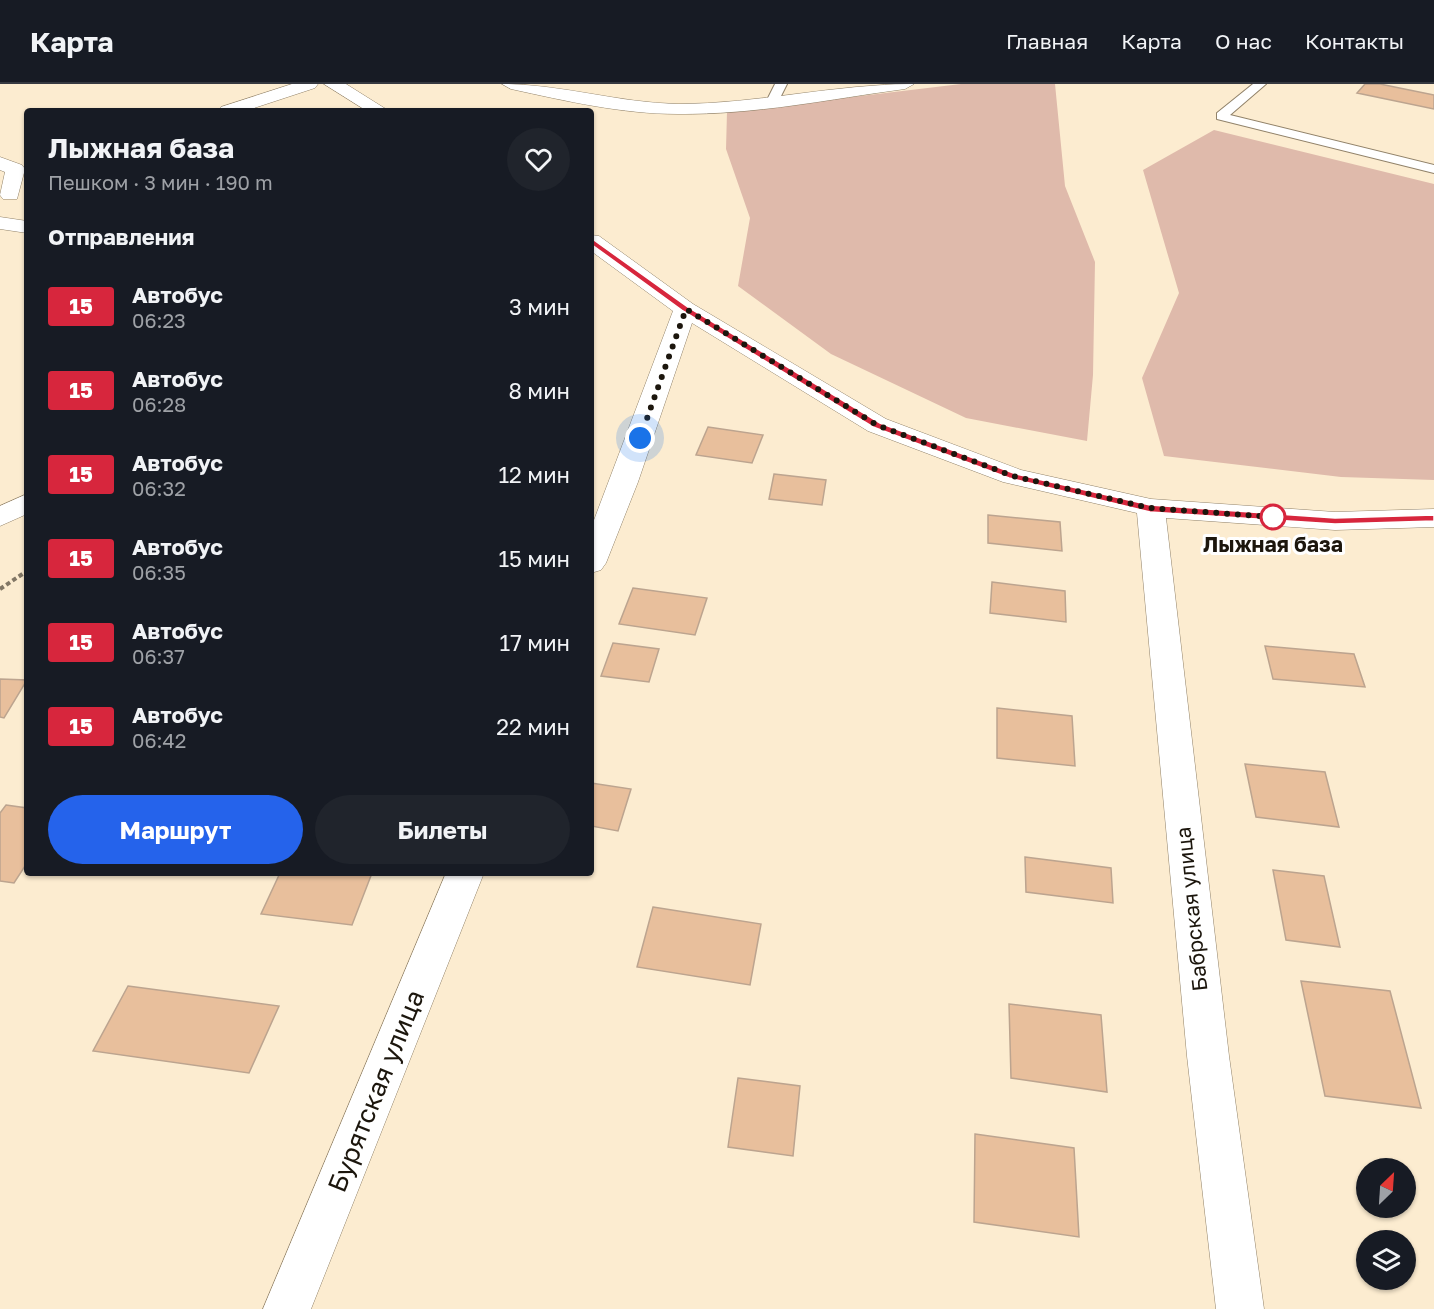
<!DOCTYPE html>
<html lang="ru">
<meta charset="utf-8">
<style>
body{margin:0;font-family:"Golos Text",sans-serif;background:#20242c;color:#f1f3f6;height:100vh;display:flex;flex-direction:column;font-size:22px;white-space:nowrap}
*{box-sizing:border-box;margin:0}
p{font-size:20px;color:#9ea1a6}
.icon{flex:none;width:33px;height:33px;fill:none;stroke:currentColor;stroke-width:2;stroke-linecap:round;stroke-linejoin:round}
.map{position:relative;flex:1;overflow:hidden}
.details{position:absolute;left:24px;top:24px;width:570px;height:768px;display:flex;flex-direction:column;background:#171b24;border-radius:6px;box-shadow:0 2px 4px #0004}
.details>*{flex:none}
.badge{padding:0 12px;border-radius:4px;font-size:21px;line-height:39px}
.needle{width:39px;rotate:25deg}
.fabs{position:absolute;left:1356px;top:1074px;display:grid;gap:12px}
.fabs a{display:grid;place-items:center;width:60px;height:60px;border-radius:50%;background:#171b24;box-shadow:0 2px 4px #0004;font-size:30px}
.you{position:absolute;width:30px;height:30px;margin:-15px;border:4px solid #fff;border-radius:50%;background:#1a73e8;box-shadow:0 0 0 9px #1a73e833}
.map>.badge{position:absolute;translate:-50% -50%;box-shadow:0 0 0 3px #fff}
h2{padding:0 24px;font-size:22px;line-height:54px}
.round{display:grid;place-items:center;flex:none;width:63px;height:63px;border-radius:32px;background:#20242c}
.overview{display:flex;align-items:center;justify-content:space-between;height:102px;padding:0 24px}
h1{font-size:28px;font-weight:700;line-height:45px}
.action{display:flex;gap:12px;margin-top:auto;padding:12px 24px}
.action a{flex:1;height:69px;border-radius:36px;background:#2563eb;color:#fff;font-size:24px;font-weight:700;line-height:69px;text-align:center}
.action a+a{background:#20242c;color:#f1f3f6}
ul{padding:0;list-style:none}
li{display:flex;align-items:center;gap:18px;height:84px;padding:0 24px}
li div{flex:1}
li b{display:block;font-size:22px}
li em{font-style:normal}
li .badge{min-width:66px;font-weight:700;text-align:center}
header{display:flex;align-items:center;gap:36px;box-sizing:border-box;height:84px;padding:0 30px;background:#171b24;border-bottom:2px solid #363941}
header strong{font-size:28px}
nav{display:flex;gap:33px;margin-inline-start:auto;font-size:21px}
.map>svg:first-child{display:block}
.green{fill:#dfbaab}
.building{fill:#e8bf9c;stroke:#bca48f;stroke-width:1.5}
.lines{fill:none;stroke-linecap:round;stroke-linejoin:round}
.lane-casing{stroke:#918269;stroke-width:2}
.street-casing{stroke:#918269;stroke-width:1}
.primary-casing{stroke:#918269;stroke-width:1}
.path{stroke:#817665;stroke-width:4;stroke-dasharray:4.5 3;stroke-linecap:butt}
.lane{fill:#fff;fill-rule:evenodd}
.street{fill:#fff;fill-rule:evenodd}
.primary{fill:#fff;fill-rule:evenodd}
.line{fill:#d7263d;stroke:#fff;stroke-width:1.5}
.walk{stroke:#1c160d;stroke-width:6;stroke-dasharray:0 10.8}
.stop-dot{fill:#fff;stroke:#d7263d;stroke-width:3}
.labels{text-anchor:middle;stroke-width:6;stroke-linejoin:round;paint-order:stroke}
.stop-label{font-size:21px;font-weight:bold;fill:#1c160d;stroke:#fff}
.street-label{font-size:21px;fill:#1c160d;stroke:#fff}
.near-street-label{font-size:26px;fill:#1c160d;stroke:#fff}
</style>
<header>
<strong>Карта</strong>
<nav><a>Главная</a><a>Карта</a><a>О нас</a><a>Контакты</a></nav>
</header>
<div class="map">
<svg width="1434" height="1225" viewBox="0 0 1434 1225">
<rect width="100%" height="100%" fill="#fcecd0"/>
<path class="green" d="M961,0H1055L1065,102L1095,178L1093,291L1087,357L966,334L831,270L738,202L750,134L726,65L727,28Z
M1214,46L1434,100V396L1341,393L1164,372L1142,294L1179,209L1143,86Z"/>
<path class="building" d="M1365,0H1380L1434,11V25L1357,9Z
M708,343L763,351L752,379L696,371Z
M774,390L826,396L822,421L769,415Z
M988,431L1060,438L1062,467L988,459Z
M992,498L1065,507L1066,538L990,529Z
M633,504L707,514L695,551L619,540Z
M613,559L659,565L649,598L601,592Z
M1265,562L1354,570L1365,603L1273,595Z
M0,595L27,596L4,634L0,633Z
M997,624L1072,632L1075,682L997,674Z
M1245,680L1325,688L1339,743L1256,733Z
M591,699L631,705L618,747L591,742Z
M6,721L27,724V779L14,799L0,797V729Z
M1025,773L1111,784L1113,819L1026,808Z
M1273,786L1324,792L1340,863L1286,856Z
M280,789H372L352,841L261,830Z
M653,823L761,840L750,901L637,883Z
M1301,897L1390,907L1421,1024L1325,1012Z
M128,902L279,922L249,989L93,967Z
M1009,920L1101,931L1107,1008L1011,994Z
M738,994L800,1002L793,1072L728,1063Z
M975,1050L1074,1064L1079,1153L974,1138Z"/>
<g class="lines">
<g class="lane-casing">
<path id="lane" d="M775,0H787L778,18L772,22L766,18Z
M1253,0H1266L1230,31L1434,81V89L1217,35V29Z"/>
</g>
<g class="street-casing">
<path id="street" d="M324,0H346L389,27H367Z
M502,0C561,0 619,19 678,20C757,20 835,0 914,0L905,5C830,15 754,31 678,30C622,30 566,17 511,5Z
M0,133L27,137V149L0,145Z
M591,151L599,152L693,220L886,335L1021,386L1151,415L1335,428L1434,425V443L1335,446L1166,434L1229,972L1264,1225H1216L1187,972L1137,429L1003,398L868,347L692,239L638,398L606,479L601,486L591,489V444L673,227L591,167Z
M27,410V430L0,442V422Z
M446,789H484L311,1225H263Z"/>
</g>
<g class="primary-casing">
<path id="primary" d="M292,0H318L315,4L245,27H218L221,23Z
M0,73L22,81L25,85L17,115H3L0,111L5,88L0,86Z"/>
</g>
<path class="path" d="M0,505L27,487"/>
<use href="#lane" class="lane"/>
<use href="#street" class="street"/>
<use href="#primary" class="primary"/>
</g>
<path class="line" d="M591,154L688,223L880,339L1016,390L1150,421L1335,434L1434,431V437L1335,440L1150,428L1009,394L873,343L683,227L588,158Z"/>
<g class="lines">
<path class="walk" d="M640,354L686,225L877,341L1013,392L1150,424L1273,433"/>
</g>
<circle class="stop-dot" cx="1273" cy="433" r="12"/>
<g class="labels">
<g class="stop-label">
<text x="1273" y="468">Лыжная база</text>
</g>
<g class="street-label">
<text transform="translate(1192 825) rotate(-96)" y="7">Бабрская улица</text>
</g>
<g class="near-street-label">
<text transform="translate(376 1007) rotate(-68)" y="9">Бурятская улица</text>
</g>
</g>
</svg>
<div class="fabs">
<a><svg class="needle" viewBox="-14 -14 28 28"><path d="M0-13l5 13h-10z" fill="#e53935"/><path d="M0 13l5-13h-10z" fill="#9ea1a6"/></svg></a>
<a><svg class="icon" aria-label="layers" viewBox="0 0 24 24"><path d="M12 4l9 5-9 5-9-5zM3 14l9 5 9-5"/></svg></a>
</div>
<div class="you" style="left:640px;top:354px"></div>
<section class="details">
<div class="overview"><div><h1>Лыжная база</h1><p>Пешком · 3 мин · 190 m</p></div><a class="round"><svg class="icon" aria-label="heart" viewBox="0 0 24 24"><path d="M12 20l-8-8c-3-5 5-10 8-4 3-6 11-1 8 4z"/></svg></a></div>
<h2>Отправления</h2>
<ul>
<li><span class="badge" style="background:#d7263d;color:#fff">15</span><div><b>Автобус</b><p>06:23</p></div><em>3 мин</em></li>
<li><span class="badge" style="background:#d7263d;color:#fff">15</span><div><b>Автобус</b><p>06:28</p></div><em>8 мин</em></li>
<li><span class="badge" style="background:#d7263d;color:#fff">15</span><div><b>Автобус</b><p>06:32</p></div><em>12 мин</em></li>
<li><span class="badge" style="background:#d7263d;color:#fff">15</span><div><b>Автобус</b><p>06:35</p></div><em>15 мин</em></li>
<li><span class="badge" style="background:#d7263d;color:#fff">15</span><div><b>Автобус</b><p>06:37</p></div><em>17 мин</em></li>
<li><span class="badge" style="background:#d7263d;color:#fff">15</span><div><b>Автобус</b><p>06:42</p></div><em>22 мин</em></li>
</ul>
<div class="action"><a>Маршрут</a><a>Билеты</a></div>
</section>
</div>
